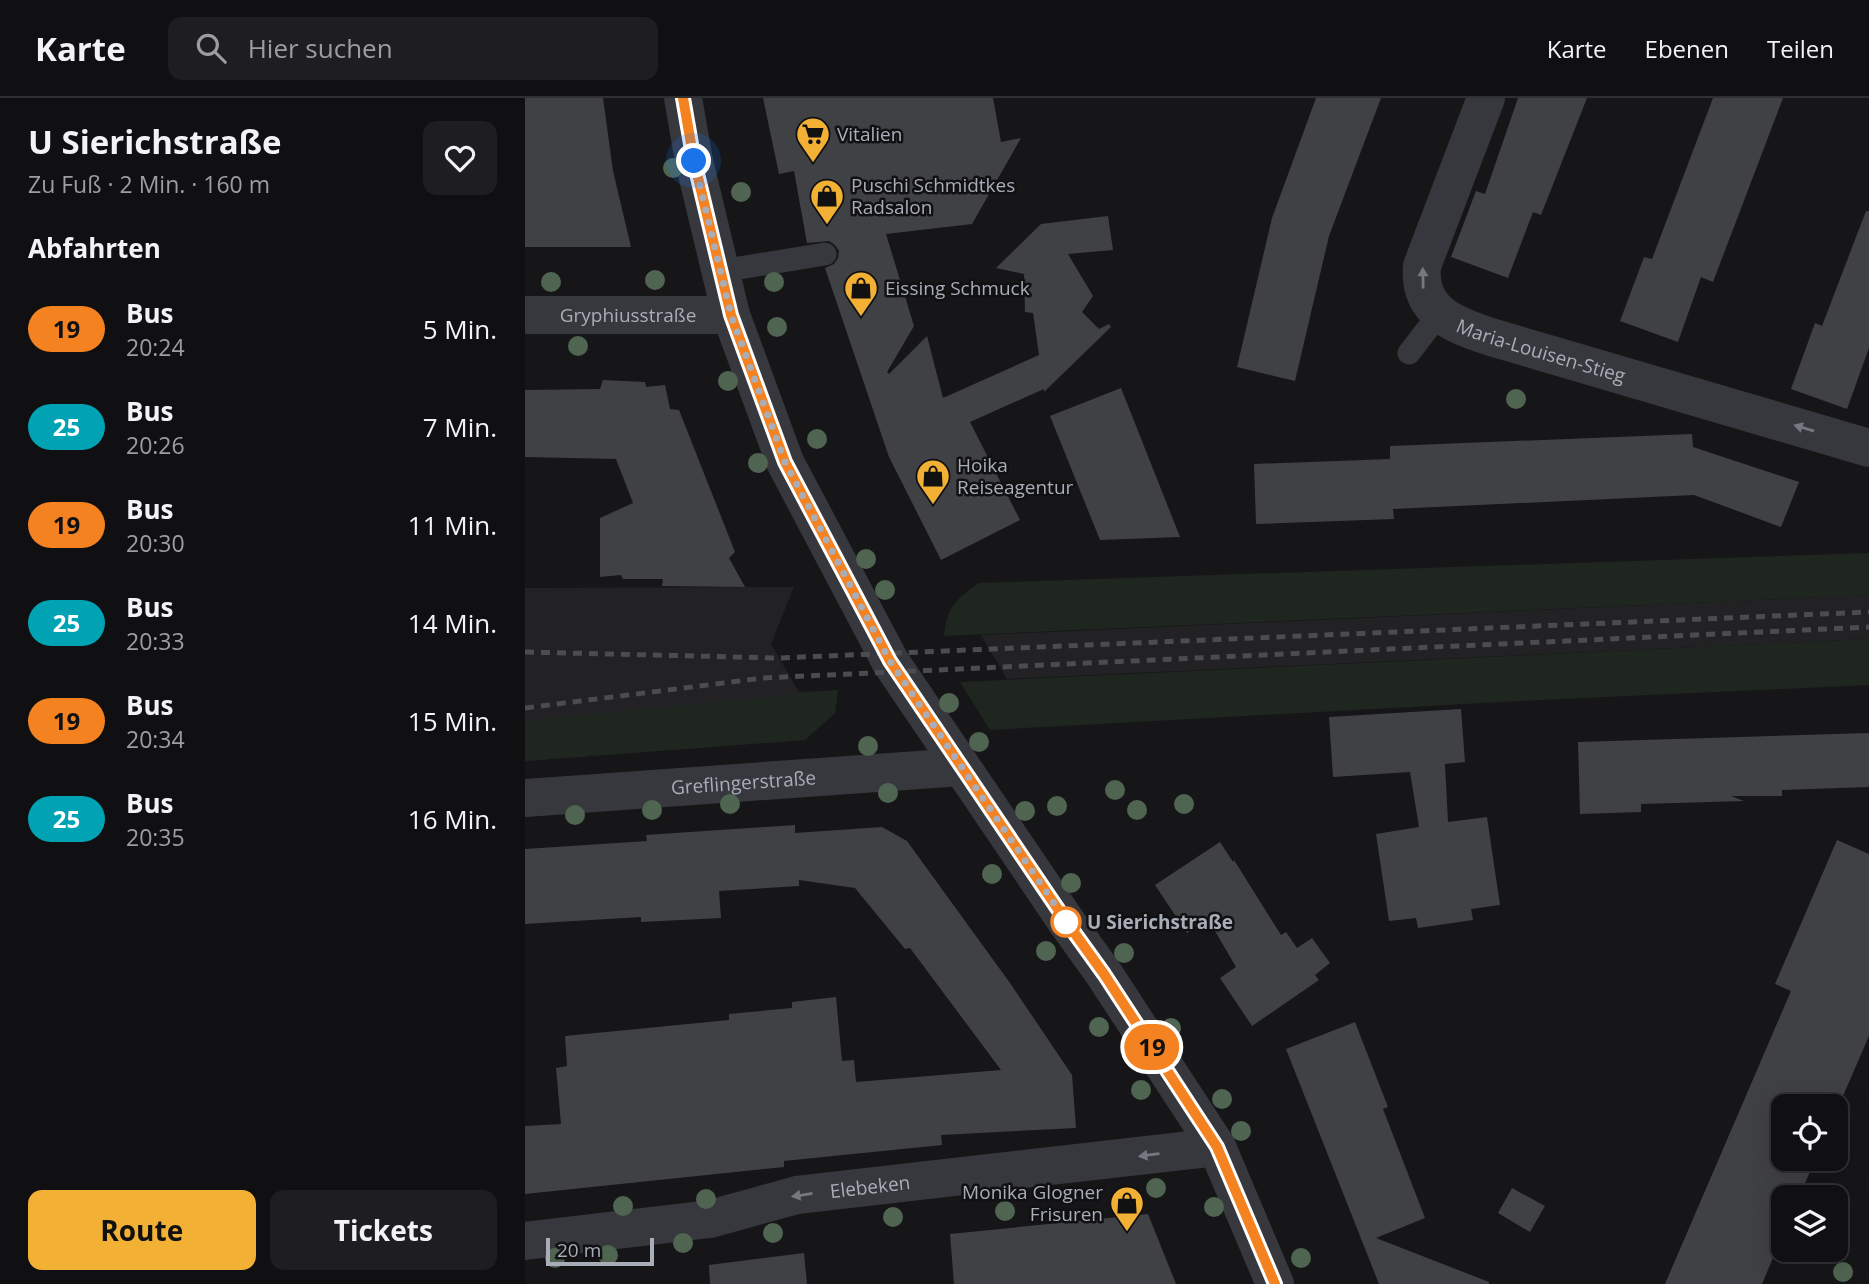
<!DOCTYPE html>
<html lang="de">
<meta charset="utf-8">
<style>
body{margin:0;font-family:"Open Sans",sans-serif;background:#1e1e20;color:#f1f3f6;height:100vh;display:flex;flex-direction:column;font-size:26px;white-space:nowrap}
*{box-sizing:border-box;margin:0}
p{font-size:23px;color:#9c9d9f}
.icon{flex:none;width:38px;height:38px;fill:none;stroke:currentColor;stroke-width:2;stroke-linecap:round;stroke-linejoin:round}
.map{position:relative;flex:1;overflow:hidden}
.sheet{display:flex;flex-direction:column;background:#101012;width:525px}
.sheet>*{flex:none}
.badge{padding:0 14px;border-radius:23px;font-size:24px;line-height:46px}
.buttons{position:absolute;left:1246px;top:996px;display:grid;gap:14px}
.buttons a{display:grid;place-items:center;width:77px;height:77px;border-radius:14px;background:#101012;box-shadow:0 7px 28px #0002,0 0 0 2px #303032;font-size:35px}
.scale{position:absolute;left:21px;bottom:18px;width:108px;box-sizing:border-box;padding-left:7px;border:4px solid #a8adb8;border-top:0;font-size:19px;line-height:24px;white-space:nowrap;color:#a8adb8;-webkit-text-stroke:5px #111113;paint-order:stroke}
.you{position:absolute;width:35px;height:35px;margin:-18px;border:5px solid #fff;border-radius:50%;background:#1a73e8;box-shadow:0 0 0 10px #1a73e833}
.map>.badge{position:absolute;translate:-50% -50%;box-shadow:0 0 0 4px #fff}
h2{padding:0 28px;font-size:26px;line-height:63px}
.round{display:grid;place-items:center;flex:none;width:74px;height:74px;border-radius:14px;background:#1e1e20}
.summary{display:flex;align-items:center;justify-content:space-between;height:119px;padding:0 28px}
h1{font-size:33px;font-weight:700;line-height:52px}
.cta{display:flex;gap:14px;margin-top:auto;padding:14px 28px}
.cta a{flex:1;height:80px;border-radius:14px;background:#f2b134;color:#111;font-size:28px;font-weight:700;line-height:80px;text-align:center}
.cta a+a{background:#1e1e20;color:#f1f3f6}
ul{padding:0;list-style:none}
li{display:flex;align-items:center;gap:21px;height:98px;padding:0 28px}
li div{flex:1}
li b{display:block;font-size:26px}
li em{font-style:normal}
li .badge{min-width:77px;font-weight:700;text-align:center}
header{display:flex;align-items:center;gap:42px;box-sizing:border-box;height:98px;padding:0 35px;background:#101012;border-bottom:2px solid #303032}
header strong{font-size:33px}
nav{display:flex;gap:38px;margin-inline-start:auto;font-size:24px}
.search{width:490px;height:63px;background:#1e1e20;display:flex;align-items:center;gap:18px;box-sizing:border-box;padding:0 24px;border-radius:14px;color:#9c9d9f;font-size:26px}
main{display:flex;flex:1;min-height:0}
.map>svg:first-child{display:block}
.built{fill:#222225}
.green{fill:#1e261f}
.building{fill:#404145}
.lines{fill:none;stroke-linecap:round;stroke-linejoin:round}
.service{stroke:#37383d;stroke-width:23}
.minor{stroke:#37383d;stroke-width:38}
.tertiary{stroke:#37383d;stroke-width:38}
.rail{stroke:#4a4c52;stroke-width:5;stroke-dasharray:9 7;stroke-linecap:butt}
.tree{fill:#506452}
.oneway{fill:#757881}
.line-casing{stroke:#fff;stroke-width:16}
.line{stroke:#f58220;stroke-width:10}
.walk{stroke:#a8adb8;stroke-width:7;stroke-dasharray:0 12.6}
.stop-dot{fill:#fff;stroke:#f58220;stroke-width:3.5}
.labels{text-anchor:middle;stroke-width:5;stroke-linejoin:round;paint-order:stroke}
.poi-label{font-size:19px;fill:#a8adb8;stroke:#111113;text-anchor:start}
.street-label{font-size:19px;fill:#a8adb8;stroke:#111113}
.stop-label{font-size:19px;font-weight:bold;fill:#a8adb8;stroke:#111113;text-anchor:start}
</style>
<header>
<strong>Karte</strong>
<div class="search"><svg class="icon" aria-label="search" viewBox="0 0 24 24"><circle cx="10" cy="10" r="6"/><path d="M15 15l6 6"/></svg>Hier suchen</div>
<nav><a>Karte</a><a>Ebenen</a><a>Teilen</a></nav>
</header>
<main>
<section class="sheet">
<div class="summary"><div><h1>U Sierichstraße</h1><p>Zu Fuß · 2 Min. · 160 m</p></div><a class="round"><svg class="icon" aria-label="heart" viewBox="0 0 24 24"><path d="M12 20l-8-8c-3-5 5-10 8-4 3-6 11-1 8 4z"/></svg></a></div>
<h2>Abfahrten</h2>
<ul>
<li><span class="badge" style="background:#f58220;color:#111">19</span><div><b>Bus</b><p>20:24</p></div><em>5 Min.</em></li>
<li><span class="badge" style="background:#00a3b4;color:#fff">25</span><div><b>Bus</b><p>20:26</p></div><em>7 Min.</em></li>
<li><span class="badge" style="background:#f58220;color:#111">19</span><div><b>Bus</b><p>20:30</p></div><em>11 Min.</em></li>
<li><span class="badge" style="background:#00a3b4;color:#fff">25</span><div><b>Bus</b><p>20:33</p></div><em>14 Min.</em></li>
<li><span class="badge" style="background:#f58220;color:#111">19</span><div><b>Bus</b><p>20:34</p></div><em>15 Min.</em></li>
<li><span class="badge" style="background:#00a3b4;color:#fff">25</span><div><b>Bus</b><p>20:35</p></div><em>16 Min.</em></li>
</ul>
<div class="cta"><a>Route</a><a>Tickets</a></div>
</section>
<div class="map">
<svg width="1344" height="1186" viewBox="0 0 1344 1186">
<rect width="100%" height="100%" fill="#161618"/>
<path class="built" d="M269,489L246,546L274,594L313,592L310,615L280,642L0,663V490Z
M1344,497V541L482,581L456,537Z"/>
<path class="green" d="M1344,455V497L419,538C422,509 430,502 454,485Z
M1344,541V587L994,603L465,632L435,584Z
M313,592L310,615L280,642L0,663V623Z"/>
<path class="building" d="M0,0H78L88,73L106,149H0Z
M238,0H468L476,44L496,40L447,126L361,136L389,228L362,274L364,276L402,238L418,300L514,257L508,215L500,214L499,176L471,170L516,126L583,118L588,152L543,156L568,198L557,214L574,231L584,226L586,229L519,294V291L445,324L495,422L416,462L364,359L300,170L309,166L313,160L314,153L310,147L304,143L282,145L269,73L254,76Z
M791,0H856L804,138L770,283L712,269L747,120Z
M993,0H1062L1016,117L1008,114L983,180L926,159L951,93L960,96Z
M1188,0H1258L1188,184L1176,179L1153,244L1095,223L1119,159L1127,161Z
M1341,113H1344V250L1322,311L1266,291L1290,225L1297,228Z
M78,282L120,284L121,289L140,287L145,311L154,312L210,454L204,460L220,489L137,488L138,481H98L96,477L75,479V420L108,405L91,361L0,359V292L75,291Z
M596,290L655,439L575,442L525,318Z
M1167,336L1168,349L1274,384L1256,429L1169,397L868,411L869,421L731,426L729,366L865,361V348Z
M936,611L940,664L920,666L923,724L962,719L975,807L946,811L948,822L893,830L891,820L864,823L851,736L894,729L885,674L808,679L804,619Z
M1344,635V689L1257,692V698H1206L1219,703L1116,706V714L1055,716L1053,644Z
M270,727V735L357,729L382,743L485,885L547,977L551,1030L416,1037L417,1047L259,1063V1069L0,1096V1028L36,1026L31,970L42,968L40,938L204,922V916L267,910V904L311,899L317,963L329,962L331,984L476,972L385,850L380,851L330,790L274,782V788L194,793L196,820L116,824V819L0,826V751L122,743L121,737Z
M1312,742L1344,756V938L1311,1014V1008H1258V1060H1291L1274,1099H1258V1136L1237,1186H1140L1266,893L1250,886Z
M695,744L708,764L709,762L756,837L761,834L772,850L787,840L805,865L790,877L794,882L727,928L695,880L711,869L683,821L662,835L630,787Z
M830,924L863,1009L858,1011L900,1120L851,1140L964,1184V1186H854L761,951Z
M987,1090L1020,1108L1005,1134L973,1115Z
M623,1116L651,1186H429L425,1136Z
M279,1155L282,1186H185L184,1167Z"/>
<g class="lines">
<path class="service" d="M196,173L300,156
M884,255L915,215"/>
<g class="minor">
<path id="s1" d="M961,0L897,168C893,214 929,227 966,239L1344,350"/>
<path id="s2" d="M0,217H206"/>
<path id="s3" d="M0,700L436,669"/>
<path id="s4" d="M0,1143L185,1121L272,1097L692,1049"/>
</g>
<path class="tertiary" d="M158,0L169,63L206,217L260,364L365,563L543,826L579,876L692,1049L750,1186"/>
<path class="rail" d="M0,554L254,560L1344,514
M0,610L238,580L1344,529"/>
</g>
<g class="tree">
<circle cx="148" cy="70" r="10"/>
<circle cx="216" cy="94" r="10"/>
<circle cx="130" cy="182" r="10"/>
<circle cx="26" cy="184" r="10"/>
<circle cx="249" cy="184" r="10"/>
<circle cx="252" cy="229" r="10"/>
<circle cx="53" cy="248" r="10"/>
<circle cx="203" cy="283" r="10"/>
<circle cx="991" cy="301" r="10"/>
<circle cx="292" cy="341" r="10"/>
<circle cx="233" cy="365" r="10"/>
<circle cx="341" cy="461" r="10"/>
<circle cx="360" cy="492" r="10"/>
<circle cx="424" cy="605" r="10"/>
<circle cx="454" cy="644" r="10"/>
<circle cx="343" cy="648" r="10"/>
<circle cx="590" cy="692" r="10"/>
<circle cx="363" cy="695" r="10"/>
<circle cx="205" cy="706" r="10"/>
<circle cx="659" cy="706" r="10"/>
<circle cx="532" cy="708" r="10"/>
<circle cx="127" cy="712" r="10"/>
<circle cx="612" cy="712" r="10"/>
<circle cx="500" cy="713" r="10"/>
<circle cx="50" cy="717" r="10"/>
<circle cx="467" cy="776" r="10"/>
<circle cx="546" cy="785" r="10"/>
<circle cx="521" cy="853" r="10"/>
<circle cx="599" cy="855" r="10"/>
<circle cx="574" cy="929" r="10"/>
<circle cx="646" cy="930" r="10"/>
<circle cx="616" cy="992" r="10"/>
<circle cx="697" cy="1001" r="10"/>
<circle cx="716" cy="1033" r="10"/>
<circle cx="631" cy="1090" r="10"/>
<circle cx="181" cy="1101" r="10"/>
<circle cx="98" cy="1108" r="10"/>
<circle cx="689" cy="1109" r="10"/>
<circle cx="480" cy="1113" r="10"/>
<circle cx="368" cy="1119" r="10"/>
<circle cx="248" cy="1135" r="10"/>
<circle cx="158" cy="1145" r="10"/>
<circle cx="83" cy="1157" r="10"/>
<circle cx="30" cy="1160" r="10"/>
<circle cx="776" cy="1160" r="10"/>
<circle cx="1318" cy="1174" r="10"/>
</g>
<defs><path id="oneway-solid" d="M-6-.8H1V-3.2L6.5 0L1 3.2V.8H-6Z" transform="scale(1.75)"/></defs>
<g class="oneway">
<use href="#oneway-solid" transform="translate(898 180) rotate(-91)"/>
<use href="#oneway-solid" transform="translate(1279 330) rotate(-163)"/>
<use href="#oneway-solid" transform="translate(624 1057) rotate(173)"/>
<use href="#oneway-solid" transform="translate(277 1097) rotate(171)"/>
</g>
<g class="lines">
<g class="line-casing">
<path id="line" d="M158,0L169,63L206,217L260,364L365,563L543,826L579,876L692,1049L750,1186"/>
</g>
<use href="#line" class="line"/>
<path class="walk" d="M169,63L206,217L260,364L365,563L543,826L541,824"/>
</g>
<defs>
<g id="supermarket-pin" transform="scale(1.75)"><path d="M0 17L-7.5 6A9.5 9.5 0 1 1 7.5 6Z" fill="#f2b134" stroke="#111113"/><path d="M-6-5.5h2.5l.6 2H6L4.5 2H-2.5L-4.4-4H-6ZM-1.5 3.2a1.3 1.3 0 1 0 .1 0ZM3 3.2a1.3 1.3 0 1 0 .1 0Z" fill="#111"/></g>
<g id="shop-pin" transform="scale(1.75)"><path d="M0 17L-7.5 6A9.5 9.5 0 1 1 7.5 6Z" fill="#f2b134" stroke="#111113"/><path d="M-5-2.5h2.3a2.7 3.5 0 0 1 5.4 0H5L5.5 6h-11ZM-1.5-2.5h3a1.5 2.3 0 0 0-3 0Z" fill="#111"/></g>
</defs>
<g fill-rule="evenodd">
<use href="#supermarket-pin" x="288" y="36"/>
<use href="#shop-pin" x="302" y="98"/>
<use href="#shop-pin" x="336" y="190"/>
<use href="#shop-pin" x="408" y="378"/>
<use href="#shop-pin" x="602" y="1105"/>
</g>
<circle class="stop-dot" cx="541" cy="824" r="14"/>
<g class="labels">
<g class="poi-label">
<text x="312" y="43">Vitalien</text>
<text x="326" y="94">Puschi Schmidtkes<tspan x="326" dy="22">Radsalon</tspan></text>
<text x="360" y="197">Eissing Schmuck</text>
<text x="432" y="374">Hoika<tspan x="432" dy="22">Reiseagentur</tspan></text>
<text x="578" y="1101" text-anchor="end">Monika Glogner<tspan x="578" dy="22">Frisuren</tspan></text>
</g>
<g class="street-label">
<text dy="7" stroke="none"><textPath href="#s2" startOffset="103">Gryphiusstraße</textPath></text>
<text dy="7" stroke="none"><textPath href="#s1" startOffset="341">Maria-Louisen-Stieg</textPath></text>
<text dy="7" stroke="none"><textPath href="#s3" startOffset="219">Greflingerstraße</textPath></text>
<text dy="7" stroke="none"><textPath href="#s4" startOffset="350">Elebeken</textPath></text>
</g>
<g class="stop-label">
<text x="562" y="831">U Sierichstraße</text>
</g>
</g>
</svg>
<div class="buttons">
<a><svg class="icon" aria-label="locate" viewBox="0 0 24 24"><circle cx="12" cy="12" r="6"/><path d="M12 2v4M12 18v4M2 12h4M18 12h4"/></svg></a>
<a><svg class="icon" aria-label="layers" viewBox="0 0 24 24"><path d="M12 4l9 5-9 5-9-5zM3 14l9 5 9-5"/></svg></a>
</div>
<div class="scale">20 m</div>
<div class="you" style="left:169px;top:63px"></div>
<b class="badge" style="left:627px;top:949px;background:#f58220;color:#111">19</b>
</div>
</main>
